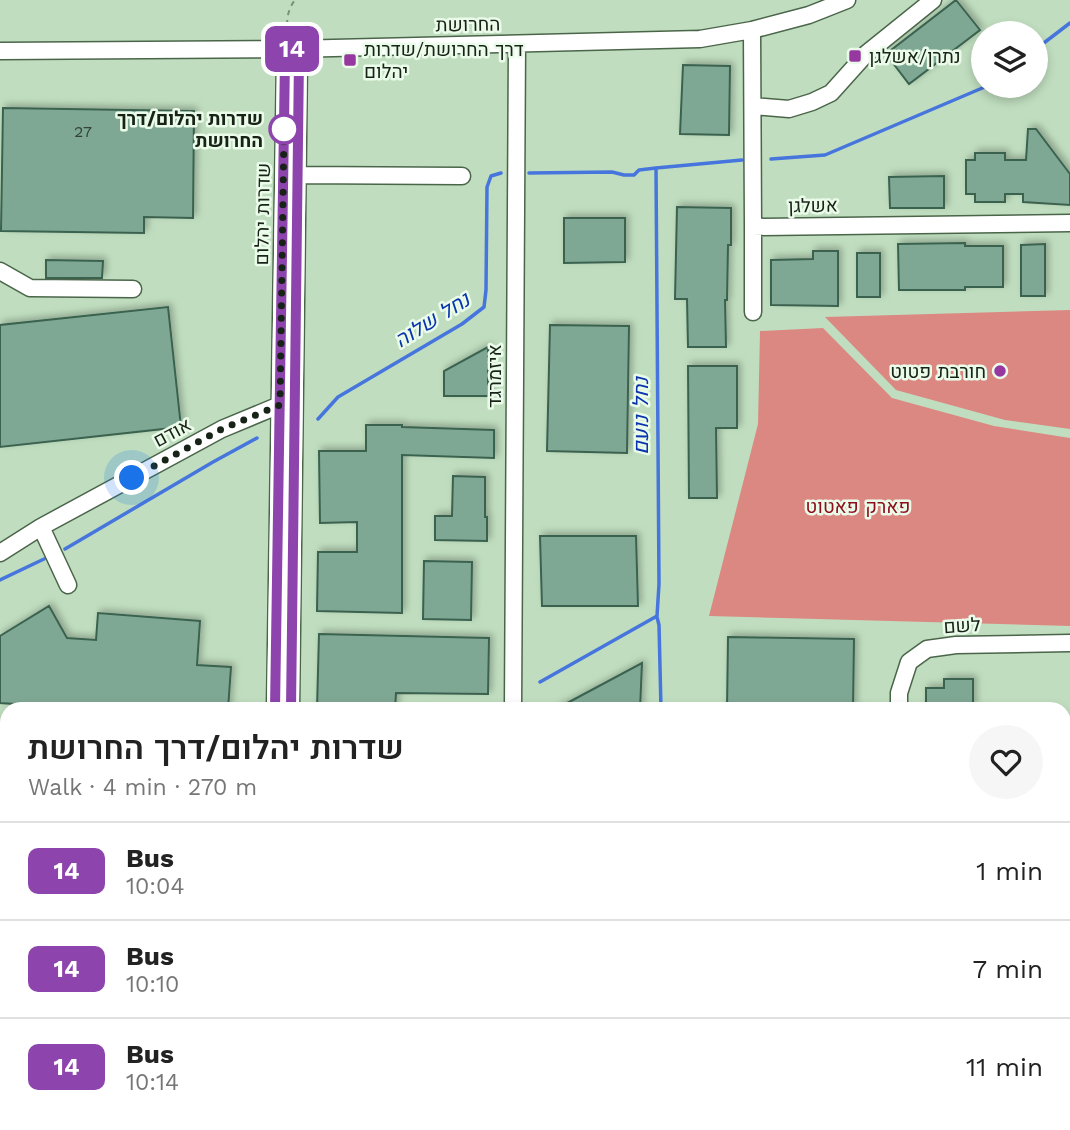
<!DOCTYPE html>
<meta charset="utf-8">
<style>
body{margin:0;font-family:"Work Sans",Heebo,sans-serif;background:#f6f6f6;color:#222;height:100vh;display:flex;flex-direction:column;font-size:26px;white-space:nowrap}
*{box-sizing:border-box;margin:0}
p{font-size:23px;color:#767676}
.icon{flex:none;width:38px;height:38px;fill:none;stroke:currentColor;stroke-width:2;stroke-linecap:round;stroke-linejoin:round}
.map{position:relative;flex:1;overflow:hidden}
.details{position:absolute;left:0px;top:702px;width:1071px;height:429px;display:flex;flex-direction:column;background:#fff;border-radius:21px 21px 0 0;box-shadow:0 4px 10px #0003}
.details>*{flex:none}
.badge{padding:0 14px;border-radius:10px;font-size:24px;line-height:46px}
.tools{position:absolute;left:971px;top:21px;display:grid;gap:14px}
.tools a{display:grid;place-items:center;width:77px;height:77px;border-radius:50%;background:#fff;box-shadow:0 4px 10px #0003;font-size:35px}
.you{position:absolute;width:35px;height:35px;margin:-18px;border:5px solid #fff;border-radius:50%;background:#1a73e8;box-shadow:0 0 0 10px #1a73e833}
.map>.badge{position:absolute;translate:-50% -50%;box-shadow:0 0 0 4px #fff}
.round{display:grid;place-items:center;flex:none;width:74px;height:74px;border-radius:37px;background:#f6f6f6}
.summary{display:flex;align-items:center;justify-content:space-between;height:119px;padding:0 28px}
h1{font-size:33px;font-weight:600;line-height:52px}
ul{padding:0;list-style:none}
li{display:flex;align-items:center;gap:21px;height:98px;padding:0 28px;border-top:2px solid #e0e0e0}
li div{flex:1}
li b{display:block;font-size:26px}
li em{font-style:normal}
li .badge{min-width:77px;font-weight:700;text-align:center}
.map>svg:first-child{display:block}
.green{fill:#db8882}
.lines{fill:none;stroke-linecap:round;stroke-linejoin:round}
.stream{stroke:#4675dd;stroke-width:3.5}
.building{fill:#7fa894;stroke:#3b6250;stroke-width:2;filter:url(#shadow)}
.minor-casing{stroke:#4a6549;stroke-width:19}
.path{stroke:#7a9079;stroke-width:2;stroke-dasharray:5 5;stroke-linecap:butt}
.minor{stroke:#fff;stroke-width:16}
.line-casing{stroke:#fff;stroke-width:16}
.line{stroke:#8e44ad;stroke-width:10}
.walk{stroke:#182317;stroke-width:7;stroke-dasharray:0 12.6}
.poi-dot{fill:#9738a1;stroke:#ebfbea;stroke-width:2.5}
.stop-dot{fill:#fff;stroke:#8e44ad;stroke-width:3.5}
.labels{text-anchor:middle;stroke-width:5;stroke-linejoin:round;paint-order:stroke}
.number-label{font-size:16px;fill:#324436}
.street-label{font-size:19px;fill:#182317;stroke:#ebfbea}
.poi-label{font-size:19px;fill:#182317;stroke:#ebfbea;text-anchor:start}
.stop-label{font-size:19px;font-weight:bold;fill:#182317;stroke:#ebfbea;text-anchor:end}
.park-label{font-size:19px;fill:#8d0d1b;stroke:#ebfbea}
.water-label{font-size:21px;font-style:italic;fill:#0834ae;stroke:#ebfbea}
</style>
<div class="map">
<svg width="1070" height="1130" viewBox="0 0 1070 1130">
<defs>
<filter id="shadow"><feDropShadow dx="3" dy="-3" stdDeviation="3.5" flood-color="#0004"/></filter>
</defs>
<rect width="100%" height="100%" fill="#c0debf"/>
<path class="green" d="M1070,310V429L1005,420L896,390L825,317Z
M823,328L892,398L994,426L1070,438V626L709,616L758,424L760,331Z"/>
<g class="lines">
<path class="stream" d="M1036,49L1070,23
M771,159L825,155L987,86
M529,173L612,172L624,175H634L639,170L656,168
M318,419L338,397L462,324L484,307L486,290L487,187L491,176L501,173
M65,549L213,462L257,438
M0,580L44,559
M657,617L659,625L661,709
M540,682L657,616L659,584L656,168L742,160
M493,709L498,706
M0,992L7,988
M862,1124V1130"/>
</g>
<path class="building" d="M956,0L980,30L909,84L886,54Z
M683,65L730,66L729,135L680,134Z
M3,108L194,111L193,218L144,217V233L1,231Z
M1028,129H1036L1070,174V205L1023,202V194H1005V202H975V194H966V160H975V153H1005V160H1026Z
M944,176V208H890L889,177Z
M677,207L731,208V245H728L727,300H725L726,347H688L687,299H675Z
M564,218H625V262L564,263Z
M965,243V246H1003V287H965V290H899L898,244Z
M1045,244V296H1021V245Z
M813,251H838V306L771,305V260L813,259Z
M857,253H880V297H857Z
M46,260L103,261L102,278H46Z
M168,307L181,427L0,447V325Z
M550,325L629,326L627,453L547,451Z
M488,347V396H444V371Z
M688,366H737V428H716L717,498H689Z
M366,425H402V427L494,430V458L402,455V613L317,611L318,552H357V522L320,523L319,451H366Z
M453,476L485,477V517H487V541L435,540V516H452Z
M540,536H636L638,606H542Z
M424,561L472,562L471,620L423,619Z
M49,606L67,638L96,640L98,613L200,621L197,665L231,667L228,709H91L0,703V636Z
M319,634L489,638L488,694L396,693L395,709H317Z
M728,637L854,639L853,709H727Z
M642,663L640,709H556Z
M944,679H973V708L926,709V688H944Z"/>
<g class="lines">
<g class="minor-casing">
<path id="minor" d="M752,30L753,227L1070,223
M0,51L292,49L700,39L752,30L809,15L847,0
M753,106L789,109L812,102L831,93L866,54L933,0
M298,175L462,176
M753,227V312
M0,271L30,288L133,289
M41,527L68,585
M0,553L41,527L222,429L287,402
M275,709L285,59L292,49
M291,709L299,58L292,49
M513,709L517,44
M899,709V693L909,662L927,649L956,645L1070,643
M0,859L7,860
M1064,921H1070
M1064,972L1070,973
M1064,987L1070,988
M271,1124V1130
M288,1124V1130
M886,1124V1130
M898,1124L900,1130
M1050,1124L1055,1130"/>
</g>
<path class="path" d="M288,35C286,22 287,10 295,0"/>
<use href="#minor" class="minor"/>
</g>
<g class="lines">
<g class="line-casing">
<path id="line" d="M275,709L285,59L292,49L299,58L291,709"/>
</g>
<use href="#line" class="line"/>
<path class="walk" d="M132,478L222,429L280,405L284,129"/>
</g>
<g class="poi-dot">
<rect x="848" y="49" width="14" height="14" rx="3.5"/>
<rect x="343" y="53" width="14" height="14" rx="3.5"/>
<circle cx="1000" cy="371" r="7"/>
</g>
<circle class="stop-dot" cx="284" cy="129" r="14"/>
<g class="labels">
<g class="number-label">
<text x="83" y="137">27</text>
</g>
<g class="street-label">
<text transform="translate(468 24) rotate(-1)" y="7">החרושת</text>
<text transform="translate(813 205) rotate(-1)" y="7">אשלגן</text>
<text transform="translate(262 214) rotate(-89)" y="7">שדרות יהלום</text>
<text transform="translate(494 376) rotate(-90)" y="7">איזמרגד</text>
<text transform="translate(172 432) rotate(-28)" y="7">אודם</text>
<text transform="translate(962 625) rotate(-4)" y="7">לשם</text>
</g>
<g class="poi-label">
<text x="364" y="56">דרך החרושת/שדרות<tspan x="364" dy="22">יהלום</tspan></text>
<text x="869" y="63">נתרן/אשלגן</text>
<text x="986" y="378" text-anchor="end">חורבת פטוט</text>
</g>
<g class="stop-label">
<text x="263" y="125">שדרות יהלום/דרך<tspan x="263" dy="22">החרושת</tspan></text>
</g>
<g class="park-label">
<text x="858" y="513">פארק פאטוט</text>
</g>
<g class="water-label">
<text transform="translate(432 320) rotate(-32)" y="7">נחל שלוה</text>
<text transform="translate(641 416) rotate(-90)" y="7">נחל נועם</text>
</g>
</g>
</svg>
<div class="tools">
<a><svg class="icon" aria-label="layers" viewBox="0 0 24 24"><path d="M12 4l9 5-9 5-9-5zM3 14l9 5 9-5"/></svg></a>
</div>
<div class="you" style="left:132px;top:478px"></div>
<b class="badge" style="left:292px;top:49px;background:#8e44ad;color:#fff">14</b>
<section class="details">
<div class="summary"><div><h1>שדרות יהלום/דרך החרושת</h1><p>Walk · 4 min · 270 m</p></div><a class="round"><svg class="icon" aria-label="heart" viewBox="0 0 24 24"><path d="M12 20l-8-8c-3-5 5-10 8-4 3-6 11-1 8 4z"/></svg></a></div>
<ul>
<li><span class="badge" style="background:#8e44ad;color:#fff">14</span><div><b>Bus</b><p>10:04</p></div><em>1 min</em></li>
<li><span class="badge" style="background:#8e44ad;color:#fff">14</span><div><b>Bus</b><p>10:10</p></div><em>7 min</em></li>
<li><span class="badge" style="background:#8e44ad;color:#fff">14</span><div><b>Bus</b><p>10:14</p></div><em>11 min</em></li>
</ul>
</section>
</div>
